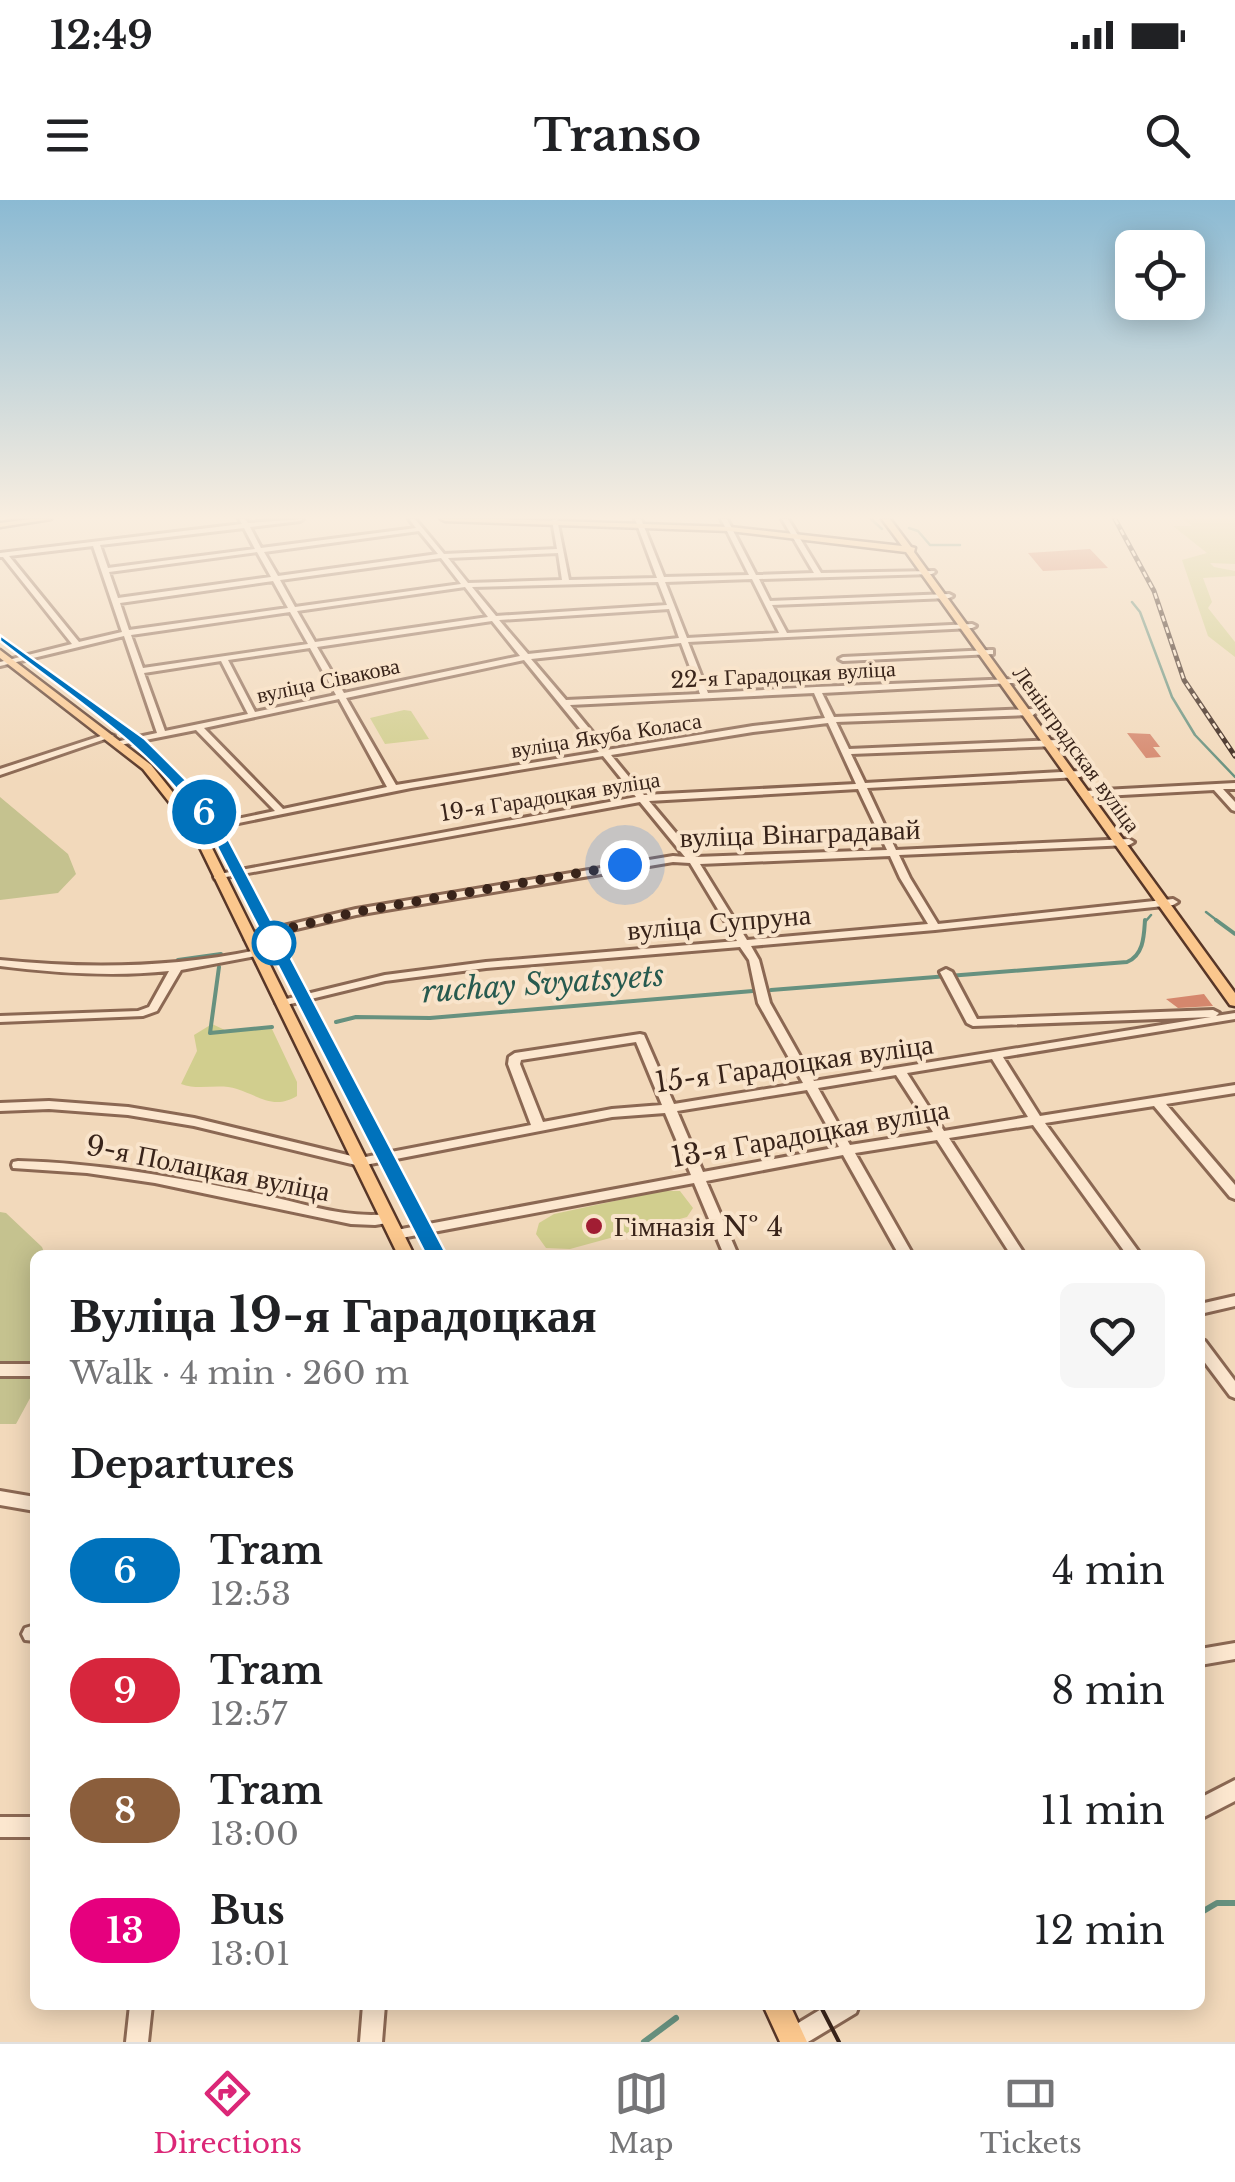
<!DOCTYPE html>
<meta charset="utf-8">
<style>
body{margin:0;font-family:"Libre Baskerville",serif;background:#f6f6f6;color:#202124;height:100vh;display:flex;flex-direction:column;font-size:38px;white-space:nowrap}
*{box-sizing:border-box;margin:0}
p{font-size:32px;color:#757577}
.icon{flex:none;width:55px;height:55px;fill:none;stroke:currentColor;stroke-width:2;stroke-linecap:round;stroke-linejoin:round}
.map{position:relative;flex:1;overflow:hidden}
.details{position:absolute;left:30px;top:1050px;width:1175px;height:760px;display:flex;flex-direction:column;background:#fff;border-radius:15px;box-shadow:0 5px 25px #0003}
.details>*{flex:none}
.badge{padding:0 20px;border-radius:32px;font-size:35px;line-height:65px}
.fabs{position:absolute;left:1115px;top:30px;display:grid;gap:20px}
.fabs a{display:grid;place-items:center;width:90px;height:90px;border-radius:15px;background:#fff;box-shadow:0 5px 25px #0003;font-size:50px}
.you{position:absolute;width:50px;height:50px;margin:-25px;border:8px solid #fff;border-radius:50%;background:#1a73e8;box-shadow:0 0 0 15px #1a73e833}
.map>.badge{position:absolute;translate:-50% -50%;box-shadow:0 0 0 5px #fff}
h2{padding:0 40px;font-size:38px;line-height:90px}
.round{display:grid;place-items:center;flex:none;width:105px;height:105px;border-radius:15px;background:#f6f6f6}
.summary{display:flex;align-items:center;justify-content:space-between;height:170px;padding:0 40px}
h1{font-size:48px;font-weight:700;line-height:75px}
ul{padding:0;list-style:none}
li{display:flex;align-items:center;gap:30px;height:120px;padding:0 40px}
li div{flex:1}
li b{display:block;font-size:38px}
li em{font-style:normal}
li .badge{min-width:110px;font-weight:700;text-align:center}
.status{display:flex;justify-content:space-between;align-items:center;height:70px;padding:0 50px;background:#fff;direction:ltr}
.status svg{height:28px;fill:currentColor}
header{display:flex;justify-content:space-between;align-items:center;height:130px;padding:0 40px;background:#fff;font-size:45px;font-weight:700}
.menu{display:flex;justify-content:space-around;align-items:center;height:140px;border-top:2px solid #e0e0e0;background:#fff;font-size:28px;color:#757577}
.menu a{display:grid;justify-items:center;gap:5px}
.menu .on{color:#db2777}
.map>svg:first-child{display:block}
.green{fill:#d1ce8e}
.cemetery{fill:#c5c28f}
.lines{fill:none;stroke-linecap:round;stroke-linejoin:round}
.stream-far2{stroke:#67917f;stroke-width:2.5}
.stream-far1{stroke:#67917f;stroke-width:4}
.stream{stroke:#67917f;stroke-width:6}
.building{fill:#d5876d}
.minor-casing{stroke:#8b6853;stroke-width:6}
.major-casing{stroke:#583728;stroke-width:5}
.minor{fill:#fce7cf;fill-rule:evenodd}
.major{fill:#fbc78d;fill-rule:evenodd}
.tram-far1{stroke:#39241a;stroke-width:2.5}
.tram{stroke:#39241a;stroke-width:4}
.rail-casing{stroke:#39241a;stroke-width:5}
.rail{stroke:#f9e4cb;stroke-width:2.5;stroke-dasharray:6;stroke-linecap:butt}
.line{fill:#0072bc;stroke:#fff;stroke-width:2.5}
.walk{stroke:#39241a;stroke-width:10;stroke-dasharray:0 18}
.stop-dot{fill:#fff;stroke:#0072bc;stroke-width:5}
.poi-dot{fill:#a11d33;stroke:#f9e4cb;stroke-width:4}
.labels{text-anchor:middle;stroke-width:8;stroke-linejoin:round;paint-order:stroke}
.far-street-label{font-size:22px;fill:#39241a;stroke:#f9e4cb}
.street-label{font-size:28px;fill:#39241a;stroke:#f9e4cb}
.poi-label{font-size:28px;fill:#39241a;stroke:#f9e4cb;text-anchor:start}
.water-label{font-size:30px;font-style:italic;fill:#275a4f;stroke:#f9e4cb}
</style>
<div class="status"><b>12:49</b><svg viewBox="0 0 49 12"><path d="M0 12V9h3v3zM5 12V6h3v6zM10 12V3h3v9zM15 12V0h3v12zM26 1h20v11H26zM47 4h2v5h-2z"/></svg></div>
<header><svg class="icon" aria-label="menu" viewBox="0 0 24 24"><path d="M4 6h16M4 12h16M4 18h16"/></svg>Transo<svg class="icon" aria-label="search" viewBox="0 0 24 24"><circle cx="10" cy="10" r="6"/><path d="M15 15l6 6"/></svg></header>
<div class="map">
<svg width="1235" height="1842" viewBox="0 0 1235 1842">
<rect width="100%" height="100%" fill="#f2d9bb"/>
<path class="green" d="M1183,319H1235V364L1210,363L1214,367L1235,371V376L1203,378L1212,402L1208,408L1235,442V457L1208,436L1182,360L1207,353L1173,326H1192Z
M404,510L411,511L429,539L385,544L370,518Z
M212,824L227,831L272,829L297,882V896C274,910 259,896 237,889C219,883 199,891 181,884L197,851L194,835Z
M661,991H680L693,1008L687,1017L570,1049L546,1048L536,1034L539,1023L554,1014Z"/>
<path class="cemetery" d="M0,597L68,654L76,674L58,693L0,700Z
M0,1012L6,1013L42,1047L45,1055H35V1189L16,1224H0Z"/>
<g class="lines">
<path class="stream-far2" d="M871,319L882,329
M909,328L918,331L930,345H960
M1132,402L1140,412L1172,497L1195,535L1235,577
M1206,712L1219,722
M1145,722L1151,715"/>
<path class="stream-far1" d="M1216,720L1235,734
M178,760L221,754
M219,767L210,833L272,827
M771,790L1127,762C1144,755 1144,735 1145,720
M336,822L356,817L430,818L753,791"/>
<path class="stream" d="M1200,1713L1217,1703H1235
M644,1842L676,1818"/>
</g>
<path class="building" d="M1090,349L1108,368L1043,371L1028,353Z
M1127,533L1150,534L1160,547H1153L1161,557L1146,558Z
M1204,794L1213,806L1178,808L1166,799Z"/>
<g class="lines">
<g class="minor-casing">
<path id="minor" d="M239,319H245L248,323L303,319L300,321L250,327L261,348L416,328L409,319H415L444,354L557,349L552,320L557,319L569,380L657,378L635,319H641L664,377L749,375L721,319H727L756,375L814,373L782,319H788L821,373L934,371L935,372L932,374L759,379L770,401L949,394L953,396L949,398L772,405L787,433L972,424L976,426L972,428L688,442L708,493L816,487L1014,479V483H1011L822,493L834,517L1033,509L1037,512L1033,515L836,522L849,549L1057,540L1061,543L1057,546L851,554L865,583L1080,571L1085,574L1080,577L867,588L896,650L1129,639L1134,642L1129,645L899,655L910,678L938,724L1173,699L1178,702L1173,705L935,730L751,746L759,760L770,803L814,881L1211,817L973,826L967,823L940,772L946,769L952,772L977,819L1213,810L1219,813L1216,816L1235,813V819L1003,857L1040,916L1235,885V893L1166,904L1235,985V999L1230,997L1154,906L1045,923L1141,1055H1127L1033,925L949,938L1025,1055H1011L937,940L855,953L913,1055H899L843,955L706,981L738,1055H724L694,983L396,1039L391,1037L389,1034L391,1031L691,975L665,913L612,917L360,966L194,926L128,915L49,909L0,911V903L49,901L128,907L194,918L360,958L531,925L508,864L509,857L515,853L640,834L644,835L674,904L803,883L758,803L749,760L740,747L486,768L385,781L282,806L278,805L276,803L278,801L385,775L486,762L737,741L690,663L673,662L356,715L249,740L245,739V735L356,709L673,656L685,657L640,602L215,679L214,677L219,674L636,597L603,556L411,588L194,632V628L275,611L196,530L115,546V542L157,533L124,436L0,466V462L72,444L3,357H0V353L242,324ZM244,328L255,349L108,368L100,345ZM419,331L438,354L278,376L264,352ZM93,346L122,432L79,442L9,356ZM257,352L271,377L118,398L109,372ZM558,353L562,380L468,383L448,358ZM441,358L461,384L295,407L280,380ZM752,379L779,433L687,438L665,382ZM273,381L288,408L129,430L120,403ZM658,382L667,405L496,416L472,387ZM465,387L488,417L315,442L297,411ZM669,409L679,438L528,454L499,420ZM290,412L308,444L143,468L131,435ZM492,421L520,456L344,493L317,447ZM681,443L700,494L566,500L531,459ZM310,448L336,495L255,512L228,460ZM524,460L599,552L396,585L346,498ZM221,461L248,514L165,531L144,473ZM814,493L825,518L753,526L607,550L570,505ZM339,499L387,587L283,609L204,528ZM828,523L856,584L644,595L611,555L753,532ZM858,589L887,650L696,657L649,601ZM890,656L900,678L928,724L747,740L700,664ZM636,842L662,905L612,909L543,922L520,864L521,860ZM992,859L1028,917L944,931L907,873ZM896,875L933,932L850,945L818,888ZM807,890L839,947L703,972L677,911Z
M990,450H993V454L843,461L839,459L843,457Z
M107,534L114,536L0,575V569Z
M1235,583V589H1223L1235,602V611L1232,610L1214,590L1085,597L1080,594L1085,591Z
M257,750L262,753L261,755L181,770L157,811L143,816L0,822V816L138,811L149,807L169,771C113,777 56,773 0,766V760C87,769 171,768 257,750Z
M18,961C100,963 180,978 260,994C302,1003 345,1019 388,1014L393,1016L395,1019L393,1022L375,1025L351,1024L155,983L87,973L13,968L12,965L13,962Z
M1235,1096V1106L1200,1114V1104Z
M1200,1139L1205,1141L1235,1181V1198L1230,1196L1200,1156Z
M0,1164H35V1176H0Z
M0,1291L35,1297V1311L0,1305Z
M35,1425V1441L25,1440L22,1434L25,1428Z
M1235,1443V1459L1200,1465V1449Z
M1235,1580V1601L1200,1619V1598Z
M0,1617H35V1637H0Z
M130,1805H152L148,1842H126Z
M363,1805H385L382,1842H360Z
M828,1805H859L856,1813L808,1842H783L782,1839L785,1831Z"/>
</g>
<g class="major-casing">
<path id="major" d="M31,319H51L0,327V323Z
M441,319H502L730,327L902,346L882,319H890L911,347L915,348L914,352L1235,793V806L1230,805L906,352L730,331L445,321Z
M0,450L151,565L203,630L414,1055H398L192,631L143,569L0,458Z
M763,1805H790L807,1842H780Z"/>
</g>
<use href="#minor" class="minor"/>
<use href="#major" class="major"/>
<path class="tram-far1" d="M0,438C82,495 159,551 218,633L437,1055"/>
<path class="tram" d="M820,1805L839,1842"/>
<g class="rail-casing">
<path id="rail" d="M1115,319L1154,391L1184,480L1235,556"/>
</g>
<use href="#rail" class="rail"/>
</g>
<linearGradient id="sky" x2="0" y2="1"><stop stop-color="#8bbad3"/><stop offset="0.55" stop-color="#f9eee0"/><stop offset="1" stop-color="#f9eee0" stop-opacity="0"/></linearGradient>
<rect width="1235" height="577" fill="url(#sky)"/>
<path class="line" d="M0,435L145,539L199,593L225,633L447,1055L444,1061H429L426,1055L210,633C157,550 73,499 0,441Z"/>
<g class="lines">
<path class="walk" d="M274,743L269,733L356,712L625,665"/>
</g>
<circle class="stop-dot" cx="274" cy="743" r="20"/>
<circle class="poi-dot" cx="594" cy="1026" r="10"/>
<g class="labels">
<g class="far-street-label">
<text transform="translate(783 474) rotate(-3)" y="8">22-я Гарадоцкая вуліца</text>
<text transform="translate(328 480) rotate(-12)" y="8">вуліца Сівакова</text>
<text transform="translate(606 535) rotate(-9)" y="8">вуліца Якуба Коласа</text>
<text transform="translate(1077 549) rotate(54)" y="8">Ленінградская вуліца</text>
<text transform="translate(550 596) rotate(-9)" y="8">19-я Гарадоцкая вуліца</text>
</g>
<g class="street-label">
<text transform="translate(800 633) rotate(-2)" y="10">вуліца Вінаградавай</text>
<text transform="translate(719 722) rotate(-5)" y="10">вуліца Супруна</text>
<text transform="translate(794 863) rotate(-8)" y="10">15-я Гарадоцкая вуліца</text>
<text transform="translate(810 933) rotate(-10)" y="10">13-я Гарадоцкая вуліца</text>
<text transform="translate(208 968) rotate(11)" y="10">9-я Полацкая вуліца</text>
</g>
<g class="poi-label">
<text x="614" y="1036">Гімназія № 4</text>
</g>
<g class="water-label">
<text transform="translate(543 784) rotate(-4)" y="10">ruchay Svyatsyets</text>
</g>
</g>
</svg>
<div class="fabs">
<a><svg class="icon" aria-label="locate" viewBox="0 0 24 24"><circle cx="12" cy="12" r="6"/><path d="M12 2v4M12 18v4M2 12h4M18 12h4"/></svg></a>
</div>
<div class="you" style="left:625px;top:665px"></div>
<b class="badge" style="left:204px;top:612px;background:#0072bc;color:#fff">6</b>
<section class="details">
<div class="summary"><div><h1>Вуліца 19-я Гарадоцкая</h1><p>Walk · 4 min · 260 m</p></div><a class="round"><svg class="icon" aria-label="heart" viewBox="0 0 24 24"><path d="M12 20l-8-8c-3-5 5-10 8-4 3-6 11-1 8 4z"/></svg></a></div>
<h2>Departures</h2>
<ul>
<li><span class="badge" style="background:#0072bc;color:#fff">6</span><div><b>Tram</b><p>12:53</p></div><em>4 min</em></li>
<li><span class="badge" style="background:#d7263d;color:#fff">9</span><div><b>Tram</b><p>12:57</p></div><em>8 min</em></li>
<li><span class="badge" style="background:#8b5e3c;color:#fff">8</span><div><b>Tram</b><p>13:00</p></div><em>11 min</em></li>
<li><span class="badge" style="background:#e6007e;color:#fff">13</span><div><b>Bus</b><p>13:01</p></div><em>12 min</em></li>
</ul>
</section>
</div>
<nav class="menu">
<a class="on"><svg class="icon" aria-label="directions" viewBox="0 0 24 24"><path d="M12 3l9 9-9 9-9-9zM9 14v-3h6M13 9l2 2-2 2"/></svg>Directions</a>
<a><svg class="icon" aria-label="map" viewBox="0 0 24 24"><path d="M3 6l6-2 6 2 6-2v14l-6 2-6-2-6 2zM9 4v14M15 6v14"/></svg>Map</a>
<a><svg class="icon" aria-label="tickets" viewBox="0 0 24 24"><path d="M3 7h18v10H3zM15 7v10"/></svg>Tickets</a>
</nav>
